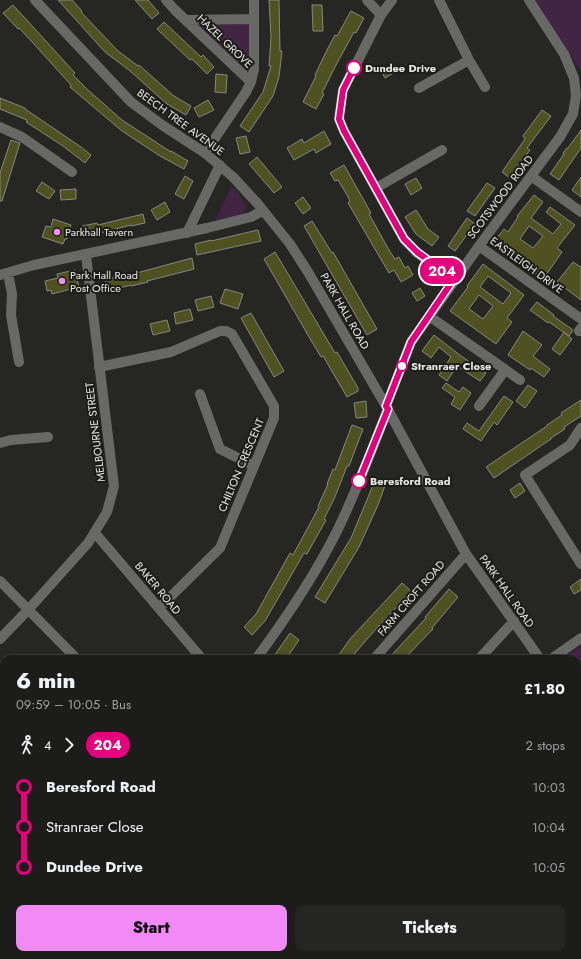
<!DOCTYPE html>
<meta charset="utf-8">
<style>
body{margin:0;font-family:Jost,sans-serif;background:#252523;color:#f1f3f6;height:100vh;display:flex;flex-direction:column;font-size:15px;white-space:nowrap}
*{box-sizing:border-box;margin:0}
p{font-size:13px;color:#a0a1a2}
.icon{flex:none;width:22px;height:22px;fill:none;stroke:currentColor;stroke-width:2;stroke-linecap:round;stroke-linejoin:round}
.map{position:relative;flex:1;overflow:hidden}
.drawer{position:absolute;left:0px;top:655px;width:581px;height:304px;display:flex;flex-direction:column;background:#1c1c1a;border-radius:12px 12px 0 0;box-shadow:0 2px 6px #0003,0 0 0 1px #3a3a39}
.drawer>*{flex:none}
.badge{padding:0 8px;border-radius:13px;font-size:14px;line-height:26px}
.map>.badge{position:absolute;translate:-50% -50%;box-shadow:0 0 0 2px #fff}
.legs{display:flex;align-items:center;gap:6px;height:44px;padding:0 16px;font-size:13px}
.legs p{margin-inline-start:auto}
.summary{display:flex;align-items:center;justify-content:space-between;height:68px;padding:0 16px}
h1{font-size:22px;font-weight:800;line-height:30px}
.action{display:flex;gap:8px;margin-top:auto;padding:8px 16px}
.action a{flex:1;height:46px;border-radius:8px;background:#f18af4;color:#111;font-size:16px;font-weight:800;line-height:46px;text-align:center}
.action a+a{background:#252523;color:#f1f3f6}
ul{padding:0 16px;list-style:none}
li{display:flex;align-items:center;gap:14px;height:40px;font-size:15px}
li i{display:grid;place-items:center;width:6px;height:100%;margin:0 5px;background:currentColor}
li i::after{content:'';width:10px;height:10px;margin:-5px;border:3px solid;border-radius:50%;background:#1c1c1a}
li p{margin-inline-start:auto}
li:first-child i{background:linear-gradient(#0000 50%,currentColor 0)}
li:last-child i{background:linear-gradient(currentColor 50%,#0000 0)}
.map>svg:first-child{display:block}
.green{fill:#422443}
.building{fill:#4f5121;stroke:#868782;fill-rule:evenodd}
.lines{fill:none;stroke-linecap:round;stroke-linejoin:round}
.street{stroke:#686866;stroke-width:10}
.line-1-casing{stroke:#fff;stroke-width:9}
.line-1{stroke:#e6007e;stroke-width:6}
.stop-1-dot{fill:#fff;stroke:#e6007e;stroke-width:2}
.poi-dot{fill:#f18af4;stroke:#1c1d18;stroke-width:1.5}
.labels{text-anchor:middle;stroke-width:4;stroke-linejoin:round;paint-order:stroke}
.street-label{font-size:11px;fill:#e8e9e6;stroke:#1c1d18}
.stop-label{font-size:11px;font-weight:bold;fill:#e8e9e6;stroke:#1c1d18;text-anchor:start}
.poi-label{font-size:11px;fill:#e8e9e6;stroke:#1c1d18;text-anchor:start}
</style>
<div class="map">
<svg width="581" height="959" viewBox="0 0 581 959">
<rect width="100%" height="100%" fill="#262622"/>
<path class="green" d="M536,0H581V70L578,67Z
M249,24L250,69L247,71L200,27V25Z
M231,187L236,190L247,206L242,215L221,220L216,219Z
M581,646V700L578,702L577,700V659H562Z"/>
<path class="building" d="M58,0H72L82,11L81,12L118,51L138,66L139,65L174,96L191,106L186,115L167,104L129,70L105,52Z
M135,0H148L159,13L152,19Z
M269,0H279L280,51H282L279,77L273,96L249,132L240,126L263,92L271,66H269L271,37Z
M13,5L75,73L73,75L88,90L122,120L171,152V151L188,161L184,169L160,156L122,131L70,87L71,85L34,44L19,28L18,29L3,13Z
M312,5H322L323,31H313Z
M351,11L364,18L356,33L354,32L335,67L322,93L324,94L316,109L303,102L316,76L315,75L327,50L335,35L337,36Z
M164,22L201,57L203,55L214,67L207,74L192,59L190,60L157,29Z
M391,65L395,72L385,78L381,71Z
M216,74L227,75L226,93L215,92Z
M0,98L25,108V109L81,147L91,155L85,163L63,146L26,122L27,120L0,109Z
M208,100L214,110L199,117L194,108Z
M542,110L551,116L527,148L530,150L510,178L502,172L525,139L523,136Z
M581,130V148L559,180L550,174L564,154L563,153L567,148H568Z
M324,131L331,144L316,153L314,149L294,160L287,148L302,139L304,143Z
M246,136L250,152L240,154L236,138Z
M11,140L20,143L2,201H0V173Z
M257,157L282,187L274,193L249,164Z
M344,165L371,213L369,214L389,250L395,259L399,257L405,268L408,266L413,275L401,282L394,270L389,273L348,203L350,201L347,195L338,180L335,181L330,173Z
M185,176L193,181L184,199L175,194Z
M581,177V197L572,190Z
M416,178L422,188L411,195L405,184Z
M42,182L55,191L49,199L36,191Z
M487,183L495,188L475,216L467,211Z
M76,189V199L61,200L60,190Z
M534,195L543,202L531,218L553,234L561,224L546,212L550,207L575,225L557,248L562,252L546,275L545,274L541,278L533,272L536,268L497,238L504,229L508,232L518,217L517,216ZM529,226L543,236L533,248L520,239Z
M303,197L311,208L303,214L295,203Z
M165,202L170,212L157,220L151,210Z
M416,210L428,229L439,237L432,246L416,234L405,217Z
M143,214L145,223L131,226V225L84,237L82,226L97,223L98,225Z
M467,218L475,224L455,251L448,246Z
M53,219L71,225L67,239H65L63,244L42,237L46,226L51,227Z
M312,221L332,253L333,252L377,329L367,335L304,226Z
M258,230L261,241L197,255L195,244L211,240V241Z
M275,252L335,353L337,352L358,388V391L347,397L323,356L321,357L312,342L264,259Z
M192,258L194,269L147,281L148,282L131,286V285L108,291L105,280L122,275V277Z
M573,262L581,267V300L557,282Z
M483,264L524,295L507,318L512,322L496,344L450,311L468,287L467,286ZM488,276L511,293L503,304L480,287ZM479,295L493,306L483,319L469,309Z
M75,270L79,287L52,294L51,290L47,291L45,281L58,278L57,274Z
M420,288L425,296L417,301L412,293Z
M225,289L243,294L238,309L220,303Z
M211,296L214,307L198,311L195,300Z
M537,302L554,315L553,316L573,330L569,336L549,322L548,323L530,310Z
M190,309L193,320L176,324L174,313Z
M251,313L284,371L274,377L241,318Z
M167,320L170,331L153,335L150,324Z
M523,331L542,345L533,356L550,369L544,377L531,368L530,370L508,355Z
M564,332L572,339L560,355L552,349Z
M434,335L461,356L486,373L480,381L457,366L447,381L439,375L451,357L439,347L431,358L422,351Z
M446,383L459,392L463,387L471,393L460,410L451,404L455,397L442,388Z
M528,385L537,391L525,408L516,401Z
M504,396L513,402L497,425L494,422L481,441L463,429L467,423L479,431Z
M581,400V416L564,427L565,429L551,438V439L494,478L486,467L547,426V425L562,415L561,413Z
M366,401L367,417L356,418L354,403Z
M352,425L363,429L349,466H347L335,497L324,519L326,520L307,554L304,553L265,621L252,635L244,627L256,614L290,553L293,555L319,507L318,506L328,484H327L333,469L335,470Z
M376,478L386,483L378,505L359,547L325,603L315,597L351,538Z
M520,483L525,491L515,498L510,490Z
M581,579V590L574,594L570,587Z
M402,583L411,591L402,601L368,638L350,659H336L350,639Z
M449,589L458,597L432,628L433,629L404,659H388L426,618L425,617Z
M290,633L299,640L286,659H272Z"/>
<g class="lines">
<path class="street" d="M35,0L131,102L162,125L205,153L233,177L258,204L290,244L308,272L386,406L466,554L540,659
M166,0L175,10L251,82
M367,0L381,15
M392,0L381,15L343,90L339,119L344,131L404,239L417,253L454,279
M439,0L469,60L485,87
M186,20L254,19
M419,88L469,60
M0,127L22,137L72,172
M205,153L246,92L251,82L254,69V0
M531,176L581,212
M376,188L442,150
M187,233L220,165
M479,246L581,319
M8,273L12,294L11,315L19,362
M0,275L34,265L207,228L251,217L262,211
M429,316L520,380
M579,331L581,328
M99,367L171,352L220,331H226L232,334L274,406V418L220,548L159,608
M200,394L220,449L254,466
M386,406L411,342L479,246L560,137L573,114L576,96L574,78L564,54L529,0
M479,406L505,370
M581,428L570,445L525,475L581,564
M0,443L11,440L48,437
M95,533L202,659
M0,581L77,659
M0,639L28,610L88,543L107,512L114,486L86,255
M256,659C284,621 315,575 336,533C356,493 371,451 388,409
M374,659L466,554
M479,659L514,621
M551,659L581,638
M577,713L581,719
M0,726L4,727
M577,738L581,734
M0,819L4,822
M0,923L4,916
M0,948L4,954
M314,955L319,959
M197,959L201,955
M344,959L346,955"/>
</g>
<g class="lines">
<g class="line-1-casing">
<path id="line-1" d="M354,68L343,90L339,119L344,131L404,239L417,252L454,279L411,342L386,406L388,409L359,481"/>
</g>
<use href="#line-1" class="line-1"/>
</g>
<g class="stop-1-dot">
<circle cx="354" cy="68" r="7"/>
<circle cx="402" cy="366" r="5"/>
<circle cx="359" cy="481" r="7"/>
</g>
<g class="poi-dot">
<circle cx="57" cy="232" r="4"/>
<circle cx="62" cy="281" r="4"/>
</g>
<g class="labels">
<g class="street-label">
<text transform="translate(225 41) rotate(44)" y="4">HAZEL GROVE</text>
<text transform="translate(181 122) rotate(36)" y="4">BEECH TREE AVENUE</text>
<text transform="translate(500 197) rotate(-53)" y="4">SCOTSWOOD ROAD</text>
<text transform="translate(527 265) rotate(36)" y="4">EASTLEIGH DRIVE</text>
<text transform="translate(345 311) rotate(60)" y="4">PARK HALL ROAD</text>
<text transform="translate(95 432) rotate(-97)" y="4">MELBOURNE STREET</text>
<text transform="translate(241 465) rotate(-67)" y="4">CHILTON CRESCENT</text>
<text transform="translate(158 588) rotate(50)" y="4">BAKER ROAD</text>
<text transform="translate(507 591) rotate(55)" y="4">PARK HALL ROAD</text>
<text transform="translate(411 598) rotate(-49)" y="4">FARM CROFT ROAD</text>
</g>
<g class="stop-label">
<text x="365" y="72">Dundee Drive</text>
<text x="411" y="370">Stranraer Close</text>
<text x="370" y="485">Beresford Road</text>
</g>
<g class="poi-label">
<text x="65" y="236">Parkhall Tavern</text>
<text x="70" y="279">Park Hall Road<tspan x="70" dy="13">Post Office</tspan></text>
</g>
</g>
</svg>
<b class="badge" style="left:442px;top:271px;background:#e6007e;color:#fff">204</b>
<section class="drawer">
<div class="summary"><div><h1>6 min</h1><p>09:59 – 10:05 · Bus</p></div><b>£1.80</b></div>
<div class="legs"><svg class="icon" aria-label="walk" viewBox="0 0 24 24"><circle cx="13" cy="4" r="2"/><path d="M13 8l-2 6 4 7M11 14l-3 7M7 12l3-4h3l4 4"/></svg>4<svg class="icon" aria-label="forward" viewBox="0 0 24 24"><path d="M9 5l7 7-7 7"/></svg><b class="badge" style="background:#e6007e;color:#fff">204</b><p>2 stops</p></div>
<ul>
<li><i style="color:#e6007e"></i><b>Beresford Road</b><p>10:03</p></li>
<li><i style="color:#e6007e"></i><span>Stranraer Close</span><p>10:04</p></li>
<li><i style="color:#e6007e"></i><b>Dundee Drive</b><p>10:05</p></li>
</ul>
<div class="action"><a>Start</a><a>Tickets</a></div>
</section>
</div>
